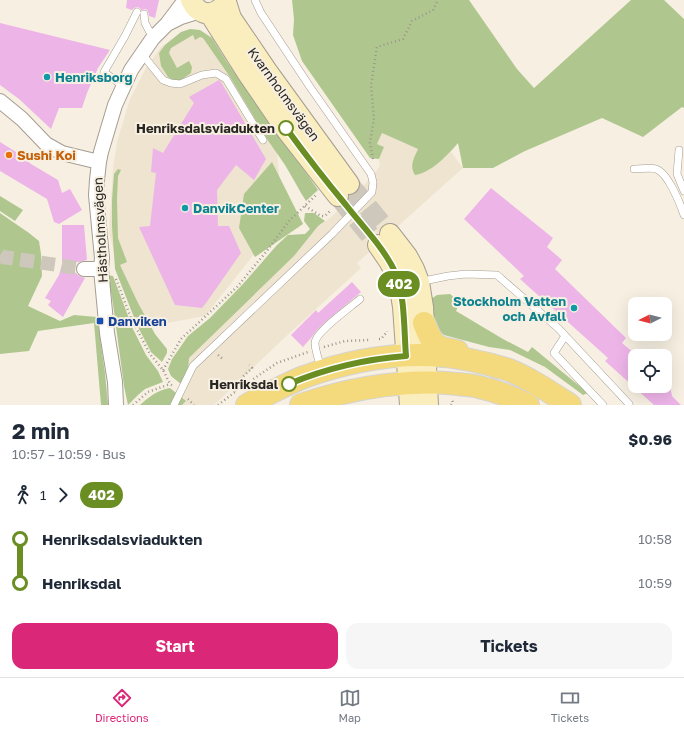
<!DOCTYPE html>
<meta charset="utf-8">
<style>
body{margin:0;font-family:"Golos Text",sans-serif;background:#f6f6f7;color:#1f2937;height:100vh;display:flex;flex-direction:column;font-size:15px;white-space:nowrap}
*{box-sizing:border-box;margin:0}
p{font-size:13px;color:#747a83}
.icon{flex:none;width:22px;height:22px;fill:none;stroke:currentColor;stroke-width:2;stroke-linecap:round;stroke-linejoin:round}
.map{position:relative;height:405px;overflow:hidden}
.side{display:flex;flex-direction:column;background:#fff;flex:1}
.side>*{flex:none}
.badge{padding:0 8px;border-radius:13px;font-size:14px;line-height:26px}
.needle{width:26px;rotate:264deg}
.controls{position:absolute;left:628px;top:297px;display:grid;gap:8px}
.controls a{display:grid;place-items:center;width:44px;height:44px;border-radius:8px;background:#fff;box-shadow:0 4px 16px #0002;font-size:20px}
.map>.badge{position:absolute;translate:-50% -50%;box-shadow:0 0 0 2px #fff}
.legs{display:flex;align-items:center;gap:6px;height:44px;padding:0 12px;font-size:13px}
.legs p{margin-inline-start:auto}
.summary{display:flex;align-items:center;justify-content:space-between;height:68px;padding:0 12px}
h1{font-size:22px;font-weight:700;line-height:30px}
.button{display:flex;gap:8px;margin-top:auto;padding:8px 12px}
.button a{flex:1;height:46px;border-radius:12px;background:#db2777;color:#fff;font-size:16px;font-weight:700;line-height:46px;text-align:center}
.button a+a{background:#f6f6f7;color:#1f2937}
ul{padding:0 12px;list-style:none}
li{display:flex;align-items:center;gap:14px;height:44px;font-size:15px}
li i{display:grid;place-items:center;width:6px;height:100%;margin:0 5px;background:currentColor}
li i::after{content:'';width:10px;height:10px;margin:-5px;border:3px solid;border-radius:50%;background:#fff}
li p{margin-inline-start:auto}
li:first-child i{background:linear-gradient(#0000 50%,currentColor 0)}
li:last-child i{background:linear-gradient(currentColor 50%,#0000 0)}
.tab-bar{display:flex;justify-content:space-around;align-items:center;height:56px;border-top:1px solid #e0e1e3;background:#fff;font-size:11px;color:#747a83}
.tab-bar a{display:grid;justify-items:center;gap:2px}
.tab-bar .current{color:#db2777}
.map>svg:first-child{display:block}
.built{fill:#eee4d0}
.green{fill:#afc78e}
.building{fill:#edb4e8}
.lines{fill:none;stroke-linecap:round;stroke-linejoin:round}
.street-tunnel{stroke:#cec8bc;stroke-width:14;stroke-dasharray:14 7;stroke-linecap:butt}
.secondary-tunnel{stroke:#cec8bc;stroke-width:20;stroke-dasharray:20 10;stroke-linecap:butt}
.lane-casing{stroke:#a49d91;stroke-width:8}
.street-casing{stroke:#a49d91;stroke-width:16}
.secondary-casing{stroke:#a49d91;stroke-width:22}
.primary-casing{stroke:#d4d4d3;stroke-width:24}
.path{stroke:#9b968c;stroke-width:2.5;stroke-dasharray:1 3;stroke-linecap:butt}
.lane{stroke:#fff;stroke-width:7}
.street{stroke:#fff;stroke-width:14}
.secondary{stroke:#faedbe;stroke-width:20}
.primary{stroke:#f5da7d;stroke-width:22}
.line-1-casing{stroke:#fff;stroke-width:9}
.line-1{stroke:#6b8e23;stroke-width:6}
.culture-dot{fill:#0f9aa8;stroke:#f7f0e2;stroke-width:1.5}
.stop-1-dot{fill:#fff;stroke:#6b8e23;stroke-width:2}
.food-dot{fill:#e8710a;stroke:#f7f0e2;stroke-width:1.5}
.transit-dot{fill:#1a4fb4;stroke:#f7f0e2;stroke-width:1.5}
.labels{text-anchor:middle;stroke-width:4;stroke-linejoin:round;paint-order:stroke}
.culture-label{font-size:13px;font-weight:bold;fill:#0d838f;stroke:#f7f0e2;text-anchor:start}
.street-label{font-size:13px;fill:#292622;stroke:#f7f0e2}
.stop-label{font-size:13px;font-weight:bold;fill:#292622;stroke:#f7f0e2;text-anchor:end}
.food-label{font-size:13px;font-weight:bold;fill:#c56008;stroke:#f7f0e2;text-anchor:start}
.transit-label{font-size:13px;font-weight:bold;fill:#164399;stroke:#f7f0e2;text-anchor:start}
</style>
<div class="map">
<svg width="684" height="405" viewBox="0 0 684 405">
<rect width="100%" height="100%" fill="#f7f0e2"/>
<path class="built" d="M194,30L205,36L277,151L283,218L205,316L146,327L117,265L109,232L113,169L117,142L130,99L146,68L161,47L179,34Z
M382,133L418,149L413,160L429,170L451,152L463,168L357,263L361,268L281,341L214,405H172L187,383L189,358L294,256L318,226L330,218L365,184L376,172L380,165L379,159L384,147L377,144Z"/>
<path class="green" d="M292,0H469L517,69L534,88L631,0H664L684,19V108L682,107L643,137L602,118L525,151L493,168H463L458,143C448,155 431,173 415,175C409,166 414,158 418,149L382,133L377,144L384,147L379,159L370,158L302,61L293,35L294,19Z
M190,29L200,30L212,38L227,62L271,126L307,174L318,190L306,201L301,193L296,184L285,165L267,139L230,77L203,38L200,37L195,40L193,35L171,48L169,53L177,68L189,61L192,67L191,73L181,80H173L168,77L161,66L159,53L165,45L181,32Z
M272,162L303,224L255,257L239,228L244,194Z
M118,169L121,170L118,176L117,199L118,238L127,262L120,265L138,303L155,334L167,349V353L162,362L151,352L137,325L115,269L112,226V200L114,174Z
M0,196L23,210L15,221L0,211Z
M0,213L29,233L39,241L41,254L42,276L28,306L60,321L74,315L97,317L105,373L108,405H101L94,323L38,331L29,351L0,354Z
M305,213H314L325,221L318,226L294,256L189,358L187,383L181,384L171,376L168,369L172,359L188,336L210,318L243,284L277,245L288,235L305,234L310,229L304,221Z
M108,275L113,276L133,329L146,355L158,371L163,382L145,389L138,395L128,405L124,386L113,304Z
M450,294L455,298L461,300L456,311L503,339L528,352L532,347L588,393L583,395L545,367L510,350L489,347L444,335L436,328L430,317L431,299L437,295Z
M170,388L186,401L182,405H140C149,397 157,390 170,388Z"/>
<path class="building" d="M127,0H159L155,18L149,16L148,11L146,9L141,10L140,8L137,7L134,8L132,10L126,8Z
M0,23L110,50L98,68L87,93L82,108H59L51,129L19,99L0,85Z
M219,80L221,82L266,159L254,180L236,165L217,190L218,226H229L241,253L206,303L202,308L175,305L139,227L150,226L156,173L151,172L153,148L163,153L194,103L189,97Z
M0,142L16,152L31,164L58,180L62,193L70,189L82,210L59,224L54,222L47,199L0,171Z
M491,188L553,238L547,247L562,260L555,269L626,338L622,343L635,354V386H670L672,396L681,405H654L605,361L608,358L520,279L524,276L464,219Z
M62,225H84L87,260L79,262H62Z
M62,264L76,273L79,276L85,278L63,317L48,305L51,301L45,298L59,275Z
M352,282L361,292L324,323L317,330L311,338L303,347L291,335L316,310L318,313Z"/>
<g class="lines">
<path class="street-tunnel" d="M0,255L3,257L84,269"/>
<path class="secondary-tunnel" d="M349,184L390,234
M338,196L378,245"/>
<g class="lane-casing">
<path id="lane" d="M144,14L145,23L153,38
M142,54L163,80L171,83L180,84L202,75L216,73L226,79L263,140
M123,86L104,72L125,36L137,12
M679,150L677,174L684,191
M634,169C639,169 652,167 656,169C668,173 680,203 684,215
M419,282L448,276L466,274L497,275L558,328L629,404
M565,336L554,353L603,405
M321,368C319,361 315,350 315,343C315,332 351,307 360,299
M174,405L193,366L332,234L372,192L373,182L371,174L310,87L261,13L255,0"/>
</g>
<g class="street-casing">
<path id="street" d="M167,24L181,17L200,11
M0,101L22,119L46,144L62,153L99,162
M84,269H101
M116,405L115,382L107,333L101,269L102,258L96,195L97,180L99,162L101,152L115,105L131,70L153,38L167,24L185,0"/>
</g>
<g class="secondary-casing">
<path id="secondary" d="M191,0C197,13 209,18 221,8
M226,2L231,18L267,71L349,184
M210,14L246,71L285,128L338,196
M390,234L407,256L414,269L419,282L423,307L428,405
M378,245L389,261L396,274L400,288L403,307L410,405"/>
</g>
<g class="primary-casing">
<path id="primary" d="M424,323C433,345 433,347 457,351
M247,405C266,395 284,385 304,377C348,361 397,352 444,356C460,357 476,361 492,365C497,367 504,368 509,370C531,379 550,392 570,405
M301,405C351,388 405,379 458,384C465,385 472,385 479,387C496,391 513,397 528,405"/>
</g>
<path class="path" d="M373,159L370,143L374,118L371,85L377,47L403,39L412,21L433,10L438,0
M305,206L321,216H325L331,210
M116,279L131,318L150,354L163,370L170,384L173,386
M379,339H381L387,332V331
M324,347L345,341L370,340
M218,355L224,360
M163,370L181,339L237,287L266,252L289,221L316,195
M240,388L277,363L308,352
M236,391L233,386L252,368L249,365
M188,399L194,405
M133,405L148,392L170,384
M218,405L235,392
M451,405L453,403L452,399"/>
<use href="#lane" class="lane"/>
<use href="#street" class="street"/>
<use href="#secondary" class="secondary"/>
<use href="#primary" class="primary"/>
</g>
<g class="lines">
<g class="line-1-casing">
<path id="line-1" d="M286,128C305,154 325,180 346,205C363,227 385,249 396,274C405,297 404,331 406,356C366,359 327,368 289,384"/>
</g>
<use href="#line-1" class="line-1"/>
</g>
<g class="culture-dot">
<circle cx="47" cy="77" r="4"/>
<circle cx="185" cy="208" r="4"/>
<circle cx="574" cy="308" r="4"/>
</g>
<g class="stop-1-dot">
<circle cx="286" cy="128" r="7"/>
<circle cx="289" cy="384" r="7"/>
</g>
<circle class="food-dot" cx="9" cy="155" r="4"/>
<rect class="transit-dot" x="96" y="317" width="8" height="8" rx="2"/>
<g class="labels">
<g class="culture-label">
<text x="55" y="82">Henriksborg</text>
<text x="193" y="213">DanvikCenter</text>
<text x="566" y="306" text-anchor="end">Stockholm Vatten<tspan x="566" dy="15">och Avfall</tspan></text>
</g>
<g class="street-label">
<text transform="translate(284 94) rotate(54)" y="5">Kvarnholmsvägen</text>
<text transform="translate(100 230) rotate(-93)" y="5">Hästholmsvägen</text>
</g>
<g class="stop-label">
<text x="275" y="133">Henriksdalsviadukten</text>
<text x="278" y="389">Henriksdal</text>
</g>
<g class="food-label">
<text x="17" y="160">Sushi Koi</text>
</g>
<g class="transit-label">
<text x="108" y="326">Danviken</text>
</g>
</g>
</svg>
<div class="controls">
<a><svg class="needle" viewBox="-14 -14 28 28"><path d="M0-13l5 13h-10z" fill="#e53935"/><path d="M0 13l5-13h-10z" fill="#747a83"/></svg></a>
<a><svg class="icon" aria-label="locate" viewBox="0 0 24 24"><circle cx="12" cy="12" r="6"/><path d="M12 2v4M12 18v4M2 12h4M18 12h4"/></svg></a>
</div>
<b class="badge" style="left:399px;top:284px;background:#6b8e23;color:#fff">402</b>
</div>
<section class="side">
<div class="summary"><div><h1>2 min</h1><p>10:57 – 10:59 · Bus</p></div><b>$0.96</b></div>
<div class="legs"><svg class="icon" aria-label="walk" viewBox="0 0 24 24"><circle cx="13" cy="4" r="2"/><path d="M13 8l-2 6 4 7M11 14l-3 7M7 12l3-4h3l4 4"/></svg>1<svg class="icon" aria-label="forward" viewBox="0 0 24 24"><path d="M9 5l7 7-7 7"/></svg><b class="badge" style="background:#6b8e23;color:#fff">402</b></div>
<ul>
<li><i style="color:#6b8e23"></i><b>Henriksdalsviadukten</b><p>10:58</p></li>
<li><i style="color:#6b8e23"></i><b>Henriksdal</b><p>10:59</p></li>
</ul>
<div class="button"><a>Start</a><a>Tickets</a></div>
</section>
<nav class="tab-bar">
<a class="current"><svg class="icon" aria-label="directions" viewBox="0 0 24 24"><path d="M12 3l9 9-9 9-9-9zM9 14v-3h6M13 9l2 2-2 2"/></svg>Directions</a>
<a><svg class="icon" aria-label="map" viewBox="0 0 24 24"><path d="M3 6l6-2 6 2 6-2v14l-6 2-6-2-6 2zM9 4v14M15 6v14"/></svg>Map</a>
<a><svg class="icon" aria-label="tickets" viewBox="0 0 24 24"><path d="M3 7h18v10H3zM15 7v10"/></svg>Tickets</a>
</nav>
